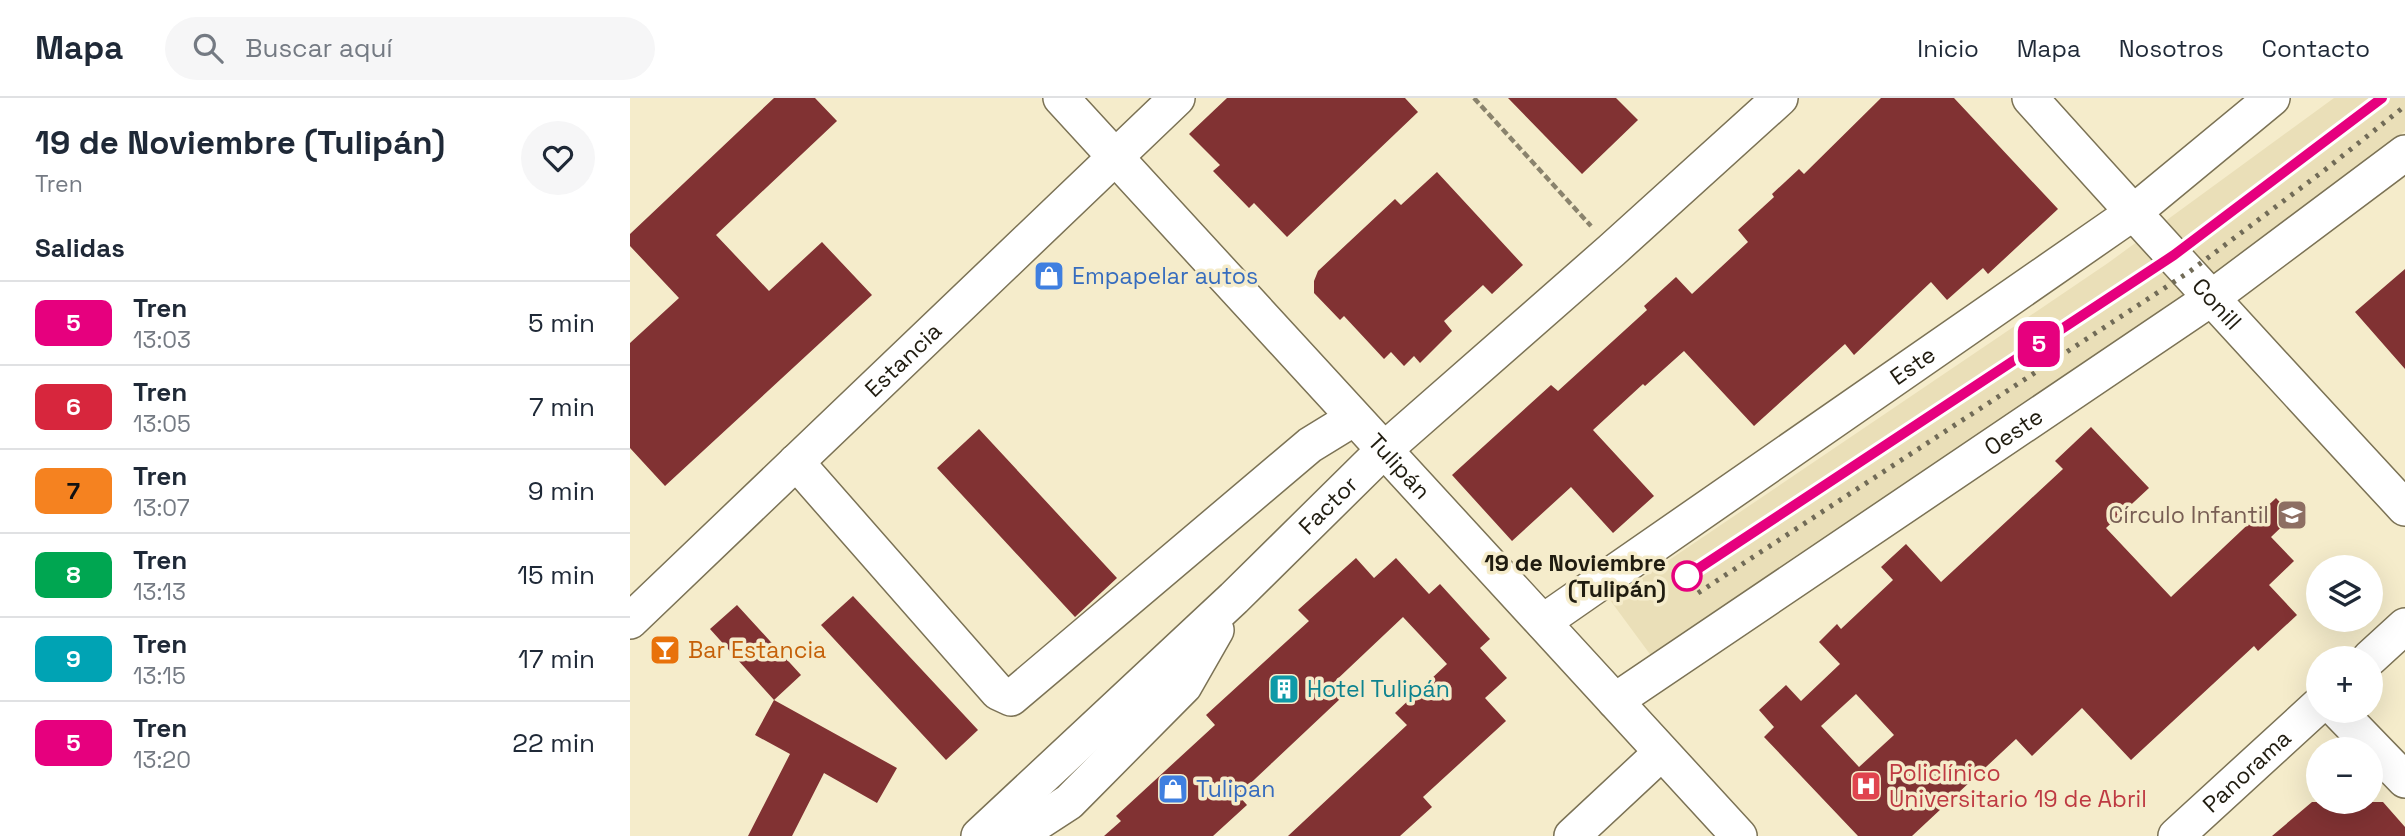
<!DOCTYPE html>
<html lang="es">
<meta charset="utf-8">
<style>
body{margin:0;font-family:"Space Grotesk",sans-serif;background:#f6f6f7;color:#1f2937;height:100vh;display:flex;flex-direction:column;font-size:26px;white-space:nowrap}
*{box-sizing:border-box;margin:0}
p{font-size:23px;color:#747a83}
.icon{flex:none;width:38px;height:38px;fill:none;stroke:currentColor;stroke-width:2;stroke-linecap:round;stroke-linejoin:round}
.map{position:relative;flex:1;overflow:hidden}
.panel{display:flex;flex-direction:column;background:#fff;width:630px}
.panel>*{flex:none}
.badge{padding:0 14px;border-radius:10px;font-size:24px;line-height:46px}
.controls{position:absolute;left:1676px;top:457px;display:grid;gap:14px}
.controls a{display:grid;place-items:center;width:77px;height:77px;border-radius:50%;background:#fff;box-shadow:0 7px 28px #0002;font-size:35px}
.map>.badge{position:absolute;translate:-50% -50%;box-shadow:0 0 0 4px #fff}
h2{padding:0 35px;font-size:26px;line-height:63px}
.round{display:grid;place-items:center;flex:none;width:74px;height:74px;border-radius:37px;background:#f6f6f7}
.head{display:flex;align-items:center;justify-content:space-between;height:119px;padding:0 35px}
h1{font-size:33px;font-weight:800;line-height:52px}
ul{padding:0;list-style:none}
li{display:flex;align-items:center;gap:21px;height:84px;padding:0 35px;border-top:2px solid #e0e1e3}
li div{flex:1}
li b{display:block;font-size:26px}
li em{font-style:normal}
li .badge{min-width:77px;font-weight:700;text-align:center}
header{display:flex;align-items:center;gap:42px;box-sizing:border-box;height:98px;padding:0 35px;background:#fff;border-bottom:2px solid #e0e1e3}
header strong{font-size:33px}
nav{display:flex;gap:38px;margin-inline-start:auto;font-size:24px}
.search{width:490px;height:63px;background:#f6f6f7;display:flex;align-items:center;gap:18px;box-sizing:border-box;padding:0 24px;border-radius:38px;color:#747a83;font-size:26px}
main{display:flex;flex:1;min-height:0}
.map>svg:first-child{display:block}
.built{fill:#eadfb8}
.building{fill:#813233;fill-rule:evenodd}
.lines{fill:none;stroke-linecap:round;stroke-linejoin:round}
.minor-casing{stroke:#7b7255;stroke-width:38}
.path{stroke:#8a836d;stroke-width:4.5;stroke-dasharray:7 3.5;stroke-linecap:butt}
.minor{stroke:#fff;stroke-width:35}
.rail{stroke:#716b57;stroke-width:5;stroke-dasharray:3.5 7;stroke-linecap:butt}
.line-casing{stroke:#fff;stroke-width:16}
.line{stroke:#e6007e;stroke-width:10}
.stop-dot{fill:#fff;stroke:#e6007e;stroke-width:3.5}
.labels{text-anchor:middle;stroke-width:7;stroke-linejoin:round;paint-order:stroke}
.shop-label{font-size:23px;fill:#366cbe;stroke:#f5eccb;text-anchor:start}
.street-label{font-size:23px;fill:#201c10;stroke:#f5eccb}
.education-label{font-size:23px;fill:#785e54;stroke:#f5eccb;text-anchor:end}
.stop-label{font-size:23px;font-weight:bold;fill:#201c10;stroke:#f5eccb;text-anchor:end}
.food-label{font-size:23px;fill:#c56008;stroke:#f5eccb;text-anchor:start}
.culture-label{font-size:23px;fill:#0d838f;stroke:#f5eccb;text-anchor:start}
.health-label{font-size:23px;fill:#be3a42;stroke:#f5eccb;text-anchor:start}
</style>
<header>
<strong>Mapa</strong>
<div class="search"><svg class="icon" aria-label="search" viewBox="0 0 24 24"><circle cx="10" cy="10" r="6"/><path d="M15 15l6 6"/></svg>Buscar aquí</div>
<nav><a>Inicio</a><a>Mapa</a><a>Nosotros</a><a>Contacto</a></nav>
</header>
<main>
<section class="panel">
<div class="head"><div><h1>19 de Noviembre (Tulipán)</h1><p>Tren</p></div><a class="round"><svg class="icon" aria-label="heart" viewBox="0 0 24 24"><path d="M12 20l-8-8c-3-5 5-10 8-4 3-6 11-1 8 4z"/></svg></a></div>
<h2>Salidas</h2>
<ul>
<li><span class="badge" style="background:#e6007e;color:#fff">5</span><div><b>Tren</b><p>13:03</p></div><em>5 min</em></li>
<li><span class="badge" style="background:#d7263d;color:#fff">6</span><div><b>Tren</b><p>13:05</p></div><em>7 min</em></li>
<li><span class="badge" style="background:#f58220;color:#111">7</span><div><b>Tren</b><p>13:07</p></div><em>9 min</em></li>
<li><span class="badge" style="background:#00a651;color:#fff">8</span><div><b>Tren</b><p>13:13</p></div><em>15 min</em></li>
<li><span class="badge" style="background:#00a3b4;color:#fff">9</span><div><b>Tren</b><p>13:15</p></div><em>17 min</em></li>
<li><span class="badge" style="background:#e6007e;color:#fff">5</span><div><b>Tren</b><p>13:20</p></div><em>22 min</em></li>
</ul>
</section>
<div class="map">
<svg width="1775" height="738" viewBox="0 0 1775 738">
<rect width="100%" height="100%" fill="#f5eccb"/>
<path class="built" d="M1704,0H1775V33L1560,198L1025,563L980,502L1478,165Z"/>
<path class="building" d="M144,0H185L207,23L86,137L139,193L192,144L242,197L35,388L0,350V245L49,200L0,148V136Z
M597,0H775L788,14L657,139L624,105L619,110L583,73L590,67L559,36Z
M878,0H986L1008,22L952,76Z
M1251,0H1324L1428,111L1358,176L1353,170L1317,202L1301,184L1224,257L1215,246L1124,328L1054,253L1015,288L1013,286L963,332L1024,398L983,435L941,389L882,443L822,377L921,287L928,293L1017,212L1014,208L1046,179L1062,196L1118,144L1108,132L1144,99L1142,96L1169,71L1174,76Z
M807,74L893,167L862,196L853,187L814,223L822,233L790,265L784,258L774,268L761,254L754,261L714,218L710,222L684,195V183L688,173L765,101L771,107Z
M1775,171V271L1725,214Z
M1461,329L1519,390L1476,430L1541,499L1646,400L1663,418L1641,439L1664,463L1639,487L1667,517L1628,553L1624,548L1501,662L1452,610L1402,658L1386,641L1282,738H1228L1134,639L1144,629L1129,612L1156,587L1171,603L1210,566L1189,544L1207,526L1211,531L1263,482L1251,469L1276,446L1311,484L1433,371L1425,363ZM1226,596L1264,637L1229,669L1191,628Z
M349,331L487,480L445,519L307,370Z
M726,460L744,480L766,460L799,496L810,486L860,541L850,550L877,580L855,600L876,623L793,699L802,709L770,738H658L777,627L765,615L817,566L773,519L700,588L711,600L608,697L617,707L583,738H474L491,723L486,718L585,627L576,617L679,523L668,512Z
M223,498L348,632L316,662L191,527Z
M107,507L171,577L144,602L80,531Z
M144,602L267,670L247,705L194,675L162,738H118L160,656L125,637Z
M1682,704H1753L1775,729V738H1642Z"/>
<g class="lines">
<g class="minor-casing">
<g id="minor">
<path id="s1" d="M431,0L1109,738"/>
<path id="s2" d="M1400,0C1524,138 1649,274 1775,410"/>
<path d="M166,364L368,594L381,600L680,347L724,320"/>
<path id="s3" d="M0,523L547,0"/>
<path id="s4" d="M913,524L1504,114L1642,0"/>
<path d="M1740,560L1775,528"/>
<path id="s5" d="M985,603L1580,201L1775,55"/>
<path d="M1707,612L1775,682"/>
<path id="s6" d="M349,738L604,500L754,352L982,152L1150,0"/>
<path d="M387,738L439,704L554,588L586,532"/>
<path d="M942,738L1031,655"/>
<path id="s7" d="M1546,738L1689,607"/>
</g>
</g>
<path class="path" d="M844,0L961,128"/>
<use href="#minor" class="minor"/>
<path class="rail" d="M1057,478L1544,157L1752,0
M1068,495L1559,174L1696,71L1775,8"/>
</g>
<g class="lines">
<g class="line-casing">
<path id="line" d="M1057,478L1544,157L1752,0"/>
</g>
<use href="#line" class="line"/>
</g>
<defs>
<g id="shop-square" transform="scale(1.575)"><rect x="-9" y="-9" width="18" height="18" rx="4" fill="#3f7fe0" stroke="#f5eccb"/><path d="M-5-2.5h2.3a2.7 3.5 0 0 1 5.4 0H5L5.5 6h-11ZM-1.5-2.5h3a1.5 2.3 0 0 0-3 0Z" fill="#fff"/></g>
<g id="school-square" transform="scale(1.575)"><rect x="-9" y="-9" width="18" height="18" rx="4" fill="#8d6e63" stroke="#f5eccb"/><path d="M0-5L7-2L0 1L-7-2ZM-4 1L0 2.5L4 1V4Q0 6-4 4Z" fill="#fff"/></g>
<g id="bar-square" transform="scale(1.575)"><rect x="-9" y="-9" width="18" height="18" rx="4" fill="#e8710a" stroke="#f5eccb"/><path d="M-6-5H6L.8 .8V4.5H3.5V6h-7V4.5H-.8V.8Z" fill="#fff"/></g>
<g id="building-square" transform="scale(1.575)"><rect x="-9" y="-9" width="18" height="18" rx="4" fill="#0f9aa8" stroke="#f5eccb"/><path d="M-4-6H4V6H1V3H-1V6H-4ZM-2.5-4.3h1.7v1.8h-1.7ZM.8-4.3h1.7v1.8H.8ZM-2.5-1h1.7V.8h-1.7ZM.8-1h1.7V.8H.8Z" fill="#fff"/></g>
<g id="hospital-square" transform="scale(1.575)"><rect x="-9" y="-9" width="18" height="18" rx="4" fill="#e0444e" stroke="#f5eccb"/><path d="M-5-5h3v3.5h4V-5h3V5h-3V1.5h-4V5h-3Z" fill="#fff"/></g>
</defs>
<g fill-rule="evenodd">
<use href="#shop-square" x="419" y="178"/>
<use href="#school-square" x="1662" y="417"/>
<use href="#bar-square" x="35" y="552"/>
<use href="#building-square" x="654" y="591"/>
<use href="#hospital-square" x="1236" y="688"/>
<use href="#shop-square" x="543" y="691"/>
</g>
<circle class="stop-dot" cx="1057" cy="478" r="14"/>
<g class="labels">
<g class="shop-label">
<text x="442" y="186">Empapelar autos</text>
<text x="566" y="699">Tulipan</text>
</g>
<g class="street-label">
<text dy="8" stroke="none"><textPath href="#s2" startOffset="278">Conill</textPath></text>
<text dy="8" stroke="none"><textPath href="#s3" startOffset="378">Estancia</textPath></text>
<text dy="8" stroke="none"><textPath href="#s4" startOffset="450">Este</textPath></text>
<text dy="8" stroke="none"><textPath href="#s5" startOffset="481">Oeste</textPath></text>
<text dy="8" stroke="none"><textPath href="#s1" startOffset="500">Tulipán</textPath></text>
<text dy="8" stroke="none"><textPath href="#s6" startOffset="481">Factor</textPath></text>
<text dy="8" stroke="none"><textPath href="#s7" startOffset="96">Panorama</textPath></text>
</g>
<g class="education-label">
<text x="1639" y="425">Círculo Infantil</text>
</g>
<g class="stop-label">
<text x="1036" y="473">19 de Noviembre<tspan x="1036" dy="26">(Tulipán)</tspan></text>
</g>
<g class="food-label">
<text x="58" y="560">Bar Estancia</text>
</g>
<g class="culture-label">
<text x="677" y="599">Hotel Tulipán</text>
</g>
<g class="health-label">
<text x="1259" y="683">Policlínico<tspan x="1259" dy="26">Universitario 19 de Abril</tspan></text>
</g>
</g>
</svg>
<div class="controls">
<a><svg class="icon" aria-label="layers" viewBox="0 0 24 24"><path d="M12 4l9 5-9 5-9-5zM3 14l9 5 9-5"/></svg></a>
<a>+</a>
<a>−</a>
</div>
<b class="badge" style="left:1409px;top:246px;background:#e6007e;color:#fff">5</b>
</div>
</main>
